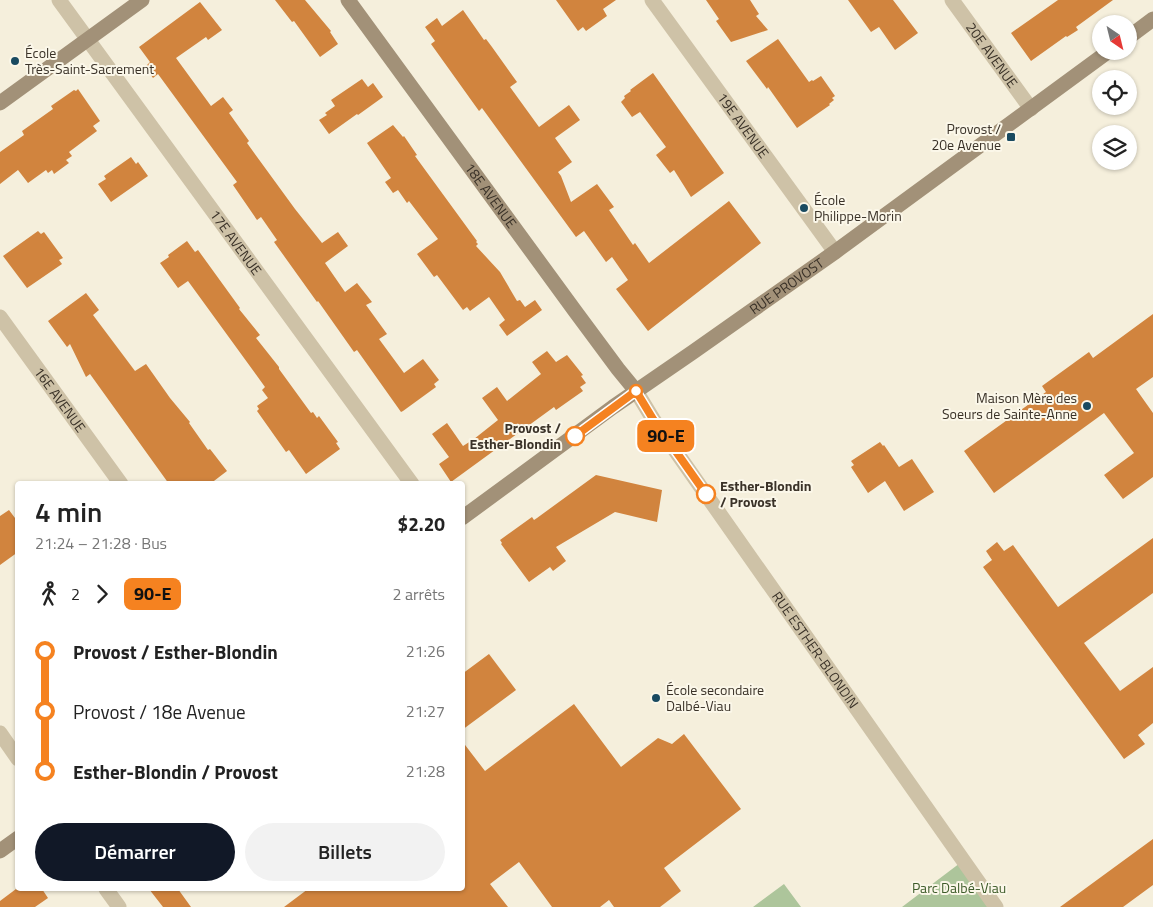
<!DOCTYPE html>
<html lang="fr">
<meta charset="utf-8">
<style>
body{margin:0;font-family:"Titillium Web",sans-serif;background:#f2f2f2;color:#222;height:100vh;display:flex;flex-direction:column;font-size:19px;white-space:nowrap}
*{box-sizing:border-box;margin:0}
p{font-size:16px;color:#767676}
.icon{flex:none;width:28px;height:28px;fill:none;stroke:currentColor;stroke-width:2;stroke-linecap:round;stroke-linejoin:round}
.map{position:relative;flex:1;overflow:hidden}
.panel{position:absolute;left:15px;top:481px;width:450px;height:410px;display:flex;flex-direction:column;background:#fff;border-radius:5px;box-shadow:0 1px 4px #0004}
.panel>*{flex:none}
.badge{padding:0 10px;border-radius:8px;font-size:18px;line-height:32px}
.needle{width:32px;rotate:145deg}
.fabs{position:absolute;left:1092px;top:15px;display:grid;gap:10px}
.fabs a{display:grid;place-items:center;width:45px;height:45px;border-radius:50%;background:#fff;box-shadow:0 1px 4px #0004;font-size:25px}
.map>.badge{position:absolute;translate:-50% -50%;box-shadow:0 0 0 2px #fff}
.legs{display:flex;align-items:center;gap:8px;height:55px;padding:0 20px;font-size:16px}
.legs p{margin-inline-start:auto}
.overview{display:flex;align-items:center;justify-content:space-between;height:85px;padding:0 20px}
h1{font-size:28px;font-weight:600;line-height:38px}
.primary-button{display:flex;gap:10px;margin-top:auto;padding:10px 20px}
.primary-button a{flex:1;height:58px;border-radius:30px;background:#111827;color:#fff;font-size:20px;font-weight:600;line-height:58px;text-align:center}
.primary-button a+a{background:#f2f2f2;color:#222}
ul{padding:0 20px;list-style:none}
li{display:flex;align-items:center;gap:18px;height:60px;font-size:19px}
li i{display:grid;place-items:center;width:8px;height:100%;margin:0 6px;background:currentColor}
li i::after{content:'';width:12px;height:12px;margin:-6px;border:4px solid;border-radius:50%;background:#fff}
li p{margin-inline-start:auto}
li:first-child i{background:linear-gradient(#0000 50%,currentColor 0)}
li:last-child i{background:linear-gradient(currentColor 50%,#0000 0)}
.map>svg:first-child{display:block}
.green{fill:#adc59b}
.building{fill:#d1843e}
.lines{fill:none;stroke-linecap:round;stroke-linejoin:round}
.street{stroke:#cec2a7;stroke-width:15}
.secondary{stroke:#a29178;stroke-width:15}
.line-1-casing{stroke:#fff;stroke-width:11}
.line-1{stroke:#f58220;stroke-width:8}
.poi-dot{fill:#194a60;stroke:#fbf7e9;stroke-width:2}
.stop-1-dot{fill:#fff;stroke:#f58220;stroke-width:2.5}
.labels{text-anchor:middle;stroke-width:4;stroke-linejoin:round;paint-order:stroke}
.poi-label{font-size:14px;fill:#3a3228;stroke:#fbf7e9;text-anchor:start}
.street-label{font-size:14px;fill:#3a3228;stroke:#fbf7e9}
.stop-label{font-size:14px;font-weight:bold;fill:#3a3228;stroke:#fbf7e9;text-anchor:end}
.park-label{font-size:14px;fill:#3d5b29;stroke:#fbf7e9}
</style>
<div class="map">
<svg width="1153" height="907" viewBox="0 0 1153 907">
<rect width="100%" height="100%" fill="#f5efdc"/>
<path class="green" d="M964,860L996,907H902Z
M784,884L801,907H753Z"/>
<path class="building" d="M275,0H305L331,31L330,32L338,44L320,57L294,21L292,22Z
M556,0H616L603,9L607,16L586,31L583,27L578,31Z
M706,0H750L759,14L756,16L768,30L731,42L716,21L719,19Z
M848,0H893L918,33L895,50L879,27L871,32Z
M1058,0H1113L1076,27L1078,30L1067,37L1066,36L1031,61L1011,33Z
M200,2L222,30L208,40L206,37L176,58L211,106L223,97L233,110L229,113L249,141L247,143L295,209L322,243L338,232L348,246L325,263L345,292L357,283L372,302L366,305L387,334L379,339L404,373L423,359L439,380L434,384L436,387L403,411L401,412L357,350L354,352L318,301L317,302L274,242L277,240L261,217L257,220L233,185L237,182L158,74L153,78L145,67L150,62L139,47Z
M463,10L484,40L486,39L492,47L517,82L510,87L539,127L569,105L580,120L555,138L572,162L558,172L561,176L571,202L597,184L614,207L609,210L633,245L635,243L649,263L729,201L761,243L648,331L616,289L628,280L612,257L606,262L584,231L576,237L482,108L479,111L431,44L435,41L425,27L437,18L442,26Z
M778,39L809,82L812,80L813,81L821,76L835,96L832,98L834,100L829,104L830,105L797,128L768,87L767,89L746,61Z
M653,73L724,173L691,197L674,170L670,173L656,155L666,147L640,112L632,117L621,102L625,98L624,96L631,91L630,90Z
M362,79L368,87L373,83L383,97L358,115L357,114L329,134L319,120L327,115L325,113L335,106L331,100Z
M78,89L100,121L93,126L97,131L69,152L72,156L66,160L69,163L54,174L52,170L48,173L46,170L28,183L18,170L0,184V152L24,135L22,131L53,109L51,106L74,90L76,91Z
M393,125L403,137L404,136L417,155L415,156L477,241L476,242L478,244L476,246L500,272L517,301L520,300L525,307L535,300L542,310L507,336L499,325L505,320L489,297L470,311L467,307L463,310L437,275L434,277L417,254L438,239L409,201L407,203L398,190L393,193L385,182L391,178L367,143Z
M131,157L136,164L138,162L148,176L111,202L98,184L106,179L104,176Z
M38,231L41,234L44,232L63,258L59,260L62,264L27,288L3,256Z
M187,241L195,252L198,250L240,308L239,309L260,335L256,338L279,367V369L311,413L313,412L317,418L319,416L338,442L336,443L340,449L306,474L289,450L286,452L257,411L259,409L257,406L268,398L262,390L265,387L188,281L178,288L160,263L169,257L168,255Z
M86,293L99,310L93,315L135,371L146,364L170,398L190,422L189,423L208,450L210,449L227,471L210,484H169L90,374L86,377L70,344L67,347L48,321Z
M1153,314V377L1136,389L1153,413V477L1123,499L1104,475L1134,453L1104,413L994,493L964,451L1046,392L1042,386L1089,352L1093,358Z
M547,351L556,362L567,355L583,375L581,376L586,383L580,387L583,391L556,410L554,407L451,482L439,464L449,457L432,434L447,423L463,446L474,439L498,420L482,398L497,387L507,401L541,374L532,362Z
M880,442L883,446L884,445L899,467L912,459L934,492L904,511L885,481L868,493L851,467L854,465L851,461Z
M596,475L662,490L657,522L615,512L556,547L566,561L553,571L550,567L529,582L501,544L502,543L500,540L532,517L534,520L537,518Z
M9,510L18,522V552L0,565V516Z
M1153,538V593L1084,643L1120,691L1153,667V723L1138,735L1145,744L1124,759L983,567L992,560L986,551L997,542L1004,551L1013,545L1058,607Z
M489,654L516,690L462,730V674Z
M574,704L621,767L658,738L672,744L684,734L741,809L664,868L681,891L660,907H614L609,900L600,907H552L519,862L490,884L508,907H284L308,889H462V741L485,771Z
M1153,839V885L1123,907H1060Z
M16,889H42L48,898L35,907H0V901Z
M149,889H178L191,907H163Z"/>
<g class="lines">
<g class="street">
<path id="s1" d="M59,0L412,484"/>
<path id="s2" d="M652,0L835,252"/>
<path id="s3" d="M952,0L1031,109"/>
<path id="s4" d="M0,317L121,484"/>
<path id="s5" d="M636,391L653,419L996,907"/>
<path d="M0,733L18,759"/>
<path d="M106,889L119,907"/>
</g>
<g class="secondary">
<path id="s6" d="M348,0L575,311L618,369L636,391"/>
<path d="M1129,37L1153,19"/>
<path d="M0,103L142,0"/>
<path id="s7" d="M462,518L613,407L693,352L835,252L1109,51"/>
<path d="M0,851L18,838"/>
</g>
</g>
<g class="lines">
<g class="line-1-casing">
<path id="line-1" d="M575,436L636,391L653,419L706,494"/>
</g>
<use href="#line-1" class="line-1"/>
</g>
<g class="poi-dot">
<circle cx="15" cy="61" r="5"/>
<rect x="1006" y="132" width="10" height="10" rx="2.5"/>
<circle cx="804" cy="208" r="5"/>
<circle cx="1087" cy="406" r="5"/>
<circle cx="656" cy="698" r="5"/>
</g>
<g class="stop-1-dot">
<circle cx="636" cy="391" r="6"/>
<circle cx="575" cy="436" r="9"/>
<circle cx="706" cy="494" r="9"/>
</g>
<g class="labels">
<g class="poi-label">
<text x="25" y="58">École<tspan x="25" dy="16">Très-Saint-Sacrement</tspan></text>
<text x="1001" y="134" text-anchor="end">Provost /<tspan x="1001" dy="16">20e Avenue</tspan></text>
<text x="814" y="205">École<tspan x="814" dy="16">Philippe-Morin</tspan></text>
<text x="1077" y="403" text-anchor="end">Maison Mère des<tspan x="1077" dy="16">Soeurs de Sainte-Anne</tspan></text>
<text x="666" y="695">École secondaire<tspan x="666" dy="16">Dalbé-Viau</tspan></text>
</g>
<g class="street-label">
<text dy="5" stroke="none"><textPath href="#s3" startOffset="68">20E AVENUE</textPath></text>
<text dy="5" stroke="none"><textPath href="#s2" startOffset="155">19E AVENUE</textPath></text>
<text dy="5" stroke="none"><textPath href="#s6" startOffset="242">18E AVENUE</textPath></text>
<text dy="5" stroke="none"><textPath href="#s1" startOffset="300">17E AVENUE</textPath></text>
<text dy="5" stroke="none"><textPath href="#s7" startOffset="399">RUE PROVOST</textPath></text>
<text dy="5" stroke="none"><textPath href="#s4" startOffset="102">16E AVENUE</textPath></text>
<text dy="5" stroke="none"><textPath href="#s5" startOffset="315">RUE ESTHER-BLONDIN</textPath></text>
</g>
<g class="stop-label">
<text x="561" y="433">Provost /<tspan x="561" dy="16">Esther-Blondin</tspan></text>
<text x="720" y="491" text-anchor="start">Esther-Blondin<tspan x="720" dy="16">/ Provost</tspan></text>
</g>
<g class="park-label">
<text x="959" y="893">Parc Dalbé-Viau</text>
</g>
</g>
</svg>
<div class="fabs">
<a><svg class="needle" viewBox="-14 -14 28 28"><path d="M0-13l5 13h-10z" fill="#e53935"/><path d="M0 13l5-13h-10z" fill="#767676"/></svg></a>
<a><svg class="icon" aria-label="locate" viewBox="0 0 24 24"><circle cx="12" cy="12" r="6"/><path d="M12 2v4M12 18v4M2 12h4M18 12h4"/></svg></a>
<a><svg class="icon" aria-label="layers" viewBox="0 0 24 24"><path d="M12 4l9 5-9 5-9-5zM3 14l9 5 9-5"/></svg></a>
</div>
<b class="badge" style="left:666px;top:436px;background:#f58220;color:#111">90-E</b>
<section class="panel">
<div class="overview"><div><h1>4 min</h1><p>21:24 – 21:28 · Bus</p></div><b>$2.20</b></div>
<div class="legs"><svg class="icon" aria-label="walk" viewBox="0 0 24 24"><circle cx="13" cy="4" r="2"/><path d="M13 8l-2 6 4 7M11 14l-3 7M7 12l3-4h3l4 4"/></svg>2<svg class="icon" aria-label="forward" viewBox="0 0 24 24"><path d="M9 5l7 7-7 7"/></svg><b class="badge" style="background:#f58220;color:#111">90-E</b><p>2 arrêts</p></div>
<ul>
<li><i style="color:#f58220"></i><b>Provost / Esther-Blondin</b><p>21:26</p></li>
<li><i style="color:#f58220"></i><span>Provost / 18e Avenue</span><p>21:27</p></li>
<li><i style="color:#f58220"></i><b>Esther-Blondin / Provost</b><p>21:28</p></li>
</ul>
<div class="primary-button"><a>Démarrer</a><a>Billets</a></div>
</section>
</div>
